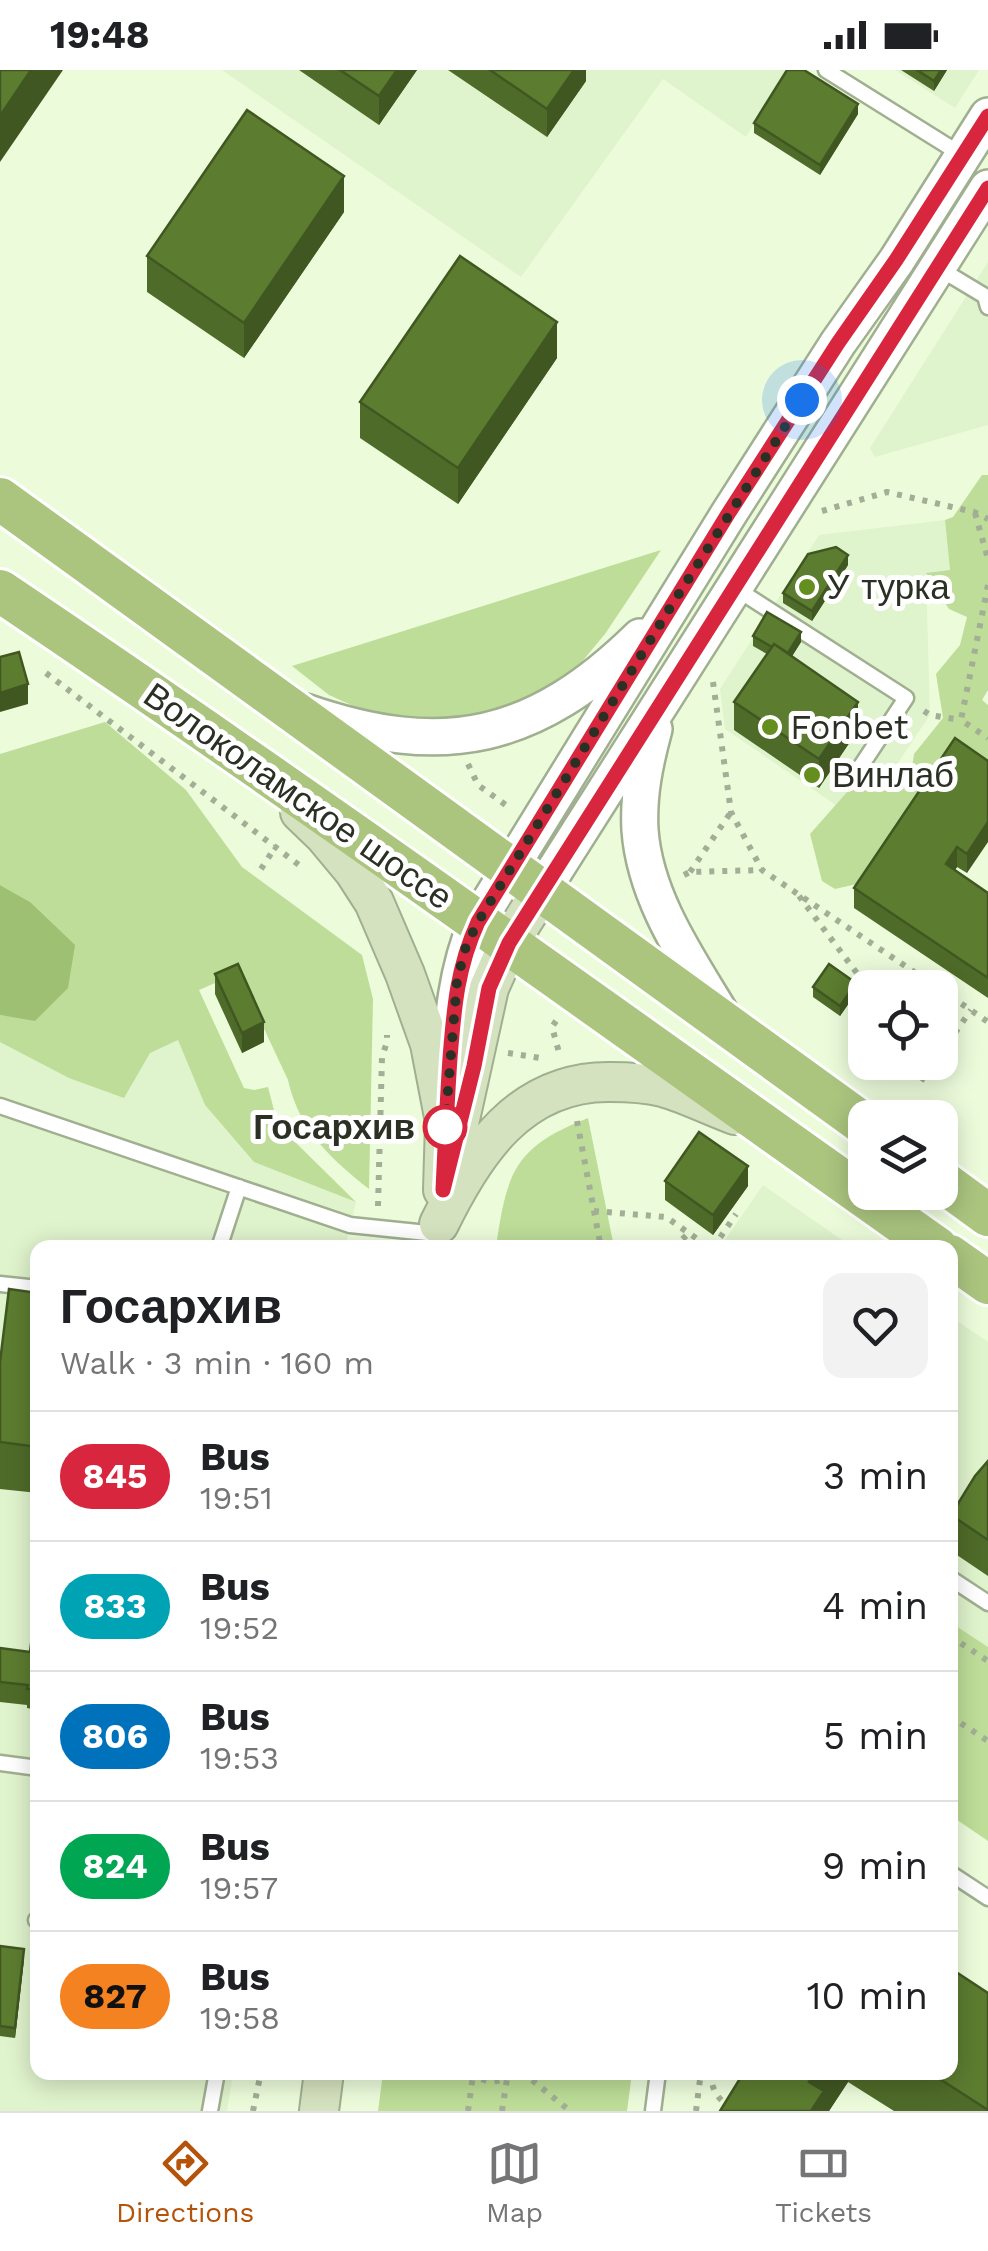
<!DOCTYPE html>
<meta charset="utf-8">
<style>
body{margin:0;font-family:"Work Sans",sans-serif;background:#f2f2f2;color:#202124;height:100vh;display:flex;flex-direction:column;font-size:38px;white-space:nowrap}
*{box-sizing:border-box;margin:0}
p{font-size:32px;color:#757577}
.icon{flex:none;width:55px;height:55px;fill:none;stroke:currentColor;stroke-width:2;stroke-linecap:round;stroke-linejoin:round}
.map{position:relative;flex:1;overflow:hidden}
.panel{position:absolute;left:30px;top:1170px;width:928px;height:840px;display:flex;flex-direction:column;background:#fff;border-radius:20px;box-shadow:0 5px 25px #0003}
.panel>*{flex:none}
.badge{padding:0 20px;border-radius:32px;font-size:35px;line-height:65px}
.tools{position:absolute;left:848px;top:900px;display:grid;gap:20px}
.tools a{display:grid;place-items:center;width:110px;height:110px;border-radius:20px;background:#fff;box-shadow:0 5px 25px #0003;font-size:50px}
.you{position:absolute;width:50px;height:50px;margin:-25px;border:8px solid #fff;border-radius:50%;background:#1a73e8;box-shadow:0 0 0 15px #1a73e833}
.map>.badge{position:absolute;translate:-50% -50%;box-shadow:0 0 0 5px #fff}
.round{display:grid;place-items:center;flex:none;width:105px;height:105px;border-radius:20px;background:#f2f2f2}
.summary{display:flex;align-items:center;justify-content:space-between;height:170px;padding:0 30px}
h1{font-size:48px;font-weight:600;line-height:75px}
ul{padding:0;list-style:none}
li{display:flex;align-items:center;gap:30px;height:130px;padding:0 30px;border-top:2px solid #e0e0e0}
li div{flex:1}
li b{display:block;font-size:38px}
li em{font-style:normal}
li .badge{min-width:110px;font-weight:700;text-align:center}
.status{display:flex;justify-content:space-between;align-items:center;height:70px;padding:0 50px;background:#fff;direction:ltr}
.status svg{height:28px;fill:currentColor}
.menu{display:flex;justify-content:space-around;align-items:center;height:140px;border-top:2px solid #e0e0e0;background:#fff;font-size:28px;color:#757577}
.menu a{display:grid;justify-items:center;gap:5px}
.menu .active{color:#b45309}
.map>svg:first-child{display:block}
.built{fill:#dff3cc}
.green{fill:#bddd98}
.water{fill:#9dc073}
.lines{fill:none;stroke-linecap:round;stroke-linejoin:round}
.service-casing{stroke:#a0af90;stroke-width:19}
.tertiary-casing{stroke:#a0af90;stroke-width:40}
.secondary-casing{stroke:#a0af90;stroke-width:42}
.primary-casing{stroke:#fff;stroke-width:48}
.path{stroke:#a2ae95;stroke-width:6;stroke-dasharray:5 8;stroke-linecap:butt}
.service{stroke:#fff;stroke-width:14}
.tertiary{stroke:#fff;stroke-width:35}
.secondary{stroke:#d5e2bf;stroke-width:38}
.primary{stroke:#abc57f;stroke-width:42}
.wall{fill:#4f6b29}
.shaded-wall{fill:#405722}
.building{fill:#5c7c30;stroke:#405722;stroke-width:2.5}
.line-casing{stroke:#fff;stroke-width:22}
.line{stroke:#d7263d;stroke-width:15}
.walk{stroke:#2a3024;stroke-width:10;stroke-dasharray:0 18}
.poi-dot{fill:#648e1d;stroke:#fff;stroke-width:4}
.stop-dot{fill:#fff;stroke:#d7263d;stroke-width:5}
.labels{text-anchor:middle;stroke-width:10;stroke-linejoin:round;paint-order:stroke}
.poi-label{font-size:35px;fill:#2a3024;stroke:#fff;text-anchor:start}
.street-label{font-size:35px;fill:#2a3024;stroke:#fff}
.stop-label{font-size:35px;font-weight:bold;fill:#2a3024;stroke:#fff;text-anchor:end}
</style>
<div class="status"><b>19:48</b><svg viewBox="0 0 49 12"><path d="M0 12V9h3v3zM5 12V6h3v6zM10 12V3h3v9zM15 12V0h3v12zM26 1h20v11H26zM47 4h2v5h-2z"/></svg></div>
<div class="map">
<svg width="988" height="2041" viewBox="0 0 988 2041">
<rect width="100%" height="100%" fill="#ecfcdb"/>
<path class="built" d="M222,0H789L746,67L663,9L521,207Z
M895,0H979L955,38Z
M988,192V355L875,387L870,378Z
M945,450L950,500L926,504L930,645L859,751L725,659L720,619L819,465Z
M0,776L171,952L205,1035L254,1092L356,1132L347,1170L357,1171L364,1177L38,1178V2002L233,2003L227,2041H0Z
M763,1115L852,1177H720Z
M950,1246L988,1272V1577L950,1552Z"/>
<path class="green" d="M982,405H988V620L982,630L988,635V696L861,813L835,819L822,811L810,764L863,704L885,715L910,714L914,684L943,648L936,604L960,575L967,547L949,539L926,503L950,500L945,450L953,447Z
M661,480L605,564L570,606L530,631L464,654L378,647L329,625L292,596Z
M105,652L186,720L242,797L362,885L373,929L369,1119C331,1089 299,1060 288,1010L238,903L199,920L244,1018L254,1020L268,1017L275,1044L290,1067L356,1132L254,1092L205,1035L178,970L150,983L124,1028L69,1008L0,972V945L35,950L30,832L0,815V684Z
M588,1048L614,1177H496C507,1102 514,1077 588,1048Z
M950,1552L988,1577V1771L950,1745Z
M383,2003V2002L632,2003L627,2041H378Z"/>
<path class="water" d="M0,815L30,832L75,875L68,918L35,951L0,945Z"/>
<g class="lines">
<g class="service-casing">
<path id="service" d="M826,0L962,85
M940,199L985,226L988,237
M735,518L906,628L855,705
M0,1036L350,1155L437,1164
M219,1178L239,1117
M0,1214L38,1218
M950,1508L988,1533
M0,1693L38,1698
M950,1803L988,1828
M36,1850H38
M210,2041L217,2002
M653,2041L658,2002"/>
</g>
<g class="tertiary-casing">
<path id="tertiary" d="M305,642C444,690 535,670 640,567
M654,659C645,692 638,725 640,760C645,830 690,892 725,951
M541,822L988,118
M447,1031C452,969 452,909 477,852L728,445L838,273L897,190L988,46"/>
</g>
<g class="secondary-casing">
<path id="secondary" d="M300,742L324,765L354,801L374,832L405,904L430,974L445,1052L443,1120
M455,1072L489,918L509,873L541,822
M439,1154C474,1082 520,1011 610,1012C628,1012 646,1013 663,1017C687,1024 711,1036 735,1045
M319,2041L324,2002"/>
</g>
<g class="primary-casing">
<path id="primary" d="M0,429L865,1055
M0,521C317,734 626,958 937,1178
M940,1110L988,1145
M950,1186L988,1213"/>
</g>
<path class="path" d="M822,441L887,422L974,442L988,449
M975,443L988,489
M988,515L961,650L988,668
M46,603L299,795
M713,612L731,742L762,800L938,918
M924,641L930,645L961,650
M468,694L478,715L510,738
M261,799L276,776
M690,802L731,742
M684,805L690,802L762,800
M799,826L862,910L872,918
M940,919L988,952
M556,951L552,957L560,986
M940,965L942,966L940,969
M508,983L540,988
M940,984L971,940
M921,1011L934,992
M577,1051L601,1178
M378,1136L382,987L387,972V965
M594,1141L666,1147L710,1178
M673,1178L689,1163
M713,1178L736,1144
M950,1566L988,1591
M950,1646L988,1671
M471,2002C484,2015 501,2014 515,2002
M522,2002L570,2041
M711,2002C711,2023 720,2031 736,2041
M253,2041L261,2002
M468,2041L473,2005
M502,2041L507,2009
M696,2041L701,2002"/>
<use href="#service" class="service"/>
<use href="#tertiary" class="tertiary"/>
<use href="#secondary" class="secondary"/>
<use href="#primary" class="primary"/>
</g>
<path class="wall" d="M299,0H417L379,55Z
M448,0H586V11L547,67Z
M901,0H947L934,21Z
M858,44L820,105L754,63V53Z
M344,142L244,288L147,222V186Z
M557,288L458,434L360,368V332Z
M848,495L812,551L783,533V523Z
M753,566L801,572L792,586L858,660L819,718L734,660V632L767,584L753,576Z
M988,691L967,803L957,797L955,800L988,823V928L854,838V818Z
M215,904L264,972L242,983L215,924Z
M813,917L856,923L840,946L813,927Z
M665,1111L748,1116L713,1165L665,1130Z
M38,1223V1423L0,1419V1292Z
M988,1391V1506L951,1481V1445Z
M38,1520V1640L27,1638V1635L0,1632V1578L30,1582Z
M0,1876L24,1889L15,1968L0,1966Z
M37,1901L38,1943L32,1942Z
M988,1923V2041H894L848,2012L829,2041H720L744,2002H950Z"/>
<path class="shaded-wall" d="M31,0H63L0,92V46Z
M397,0H417L379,55V26Z
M574,0H586V11L547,67V39Z
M941,0H947L934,21V11Z
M858,34V44L820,105V95Z
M344,106V142L244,288V253Z
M557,252V288L458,434V398Z
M848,485V495L812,551V541Z
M801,562V572L786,596V586Z
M28,614V634L0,642V623Z
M858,632V660L819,718V689Z
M988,752V772L967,803V784Z
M957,777V797L946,814V794Z
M856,913V923L840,946V936Z
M264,952V972L242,983V963Z
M748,1096V1116L713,1165V1145Z
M24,1879V1889L15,1968V1958Z
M815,2002H848V2012L829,2041H809V2012Z"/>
<path class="building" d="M0,0H31L0,46Z
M340,0H397L379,26Z
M490,0H574L547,39Z
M787,0H804L858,34L820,95L754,53Z
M917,0H941L934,11Z
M247,40L344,106L244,253L147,186Z
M460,186L557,252L458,398L360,332Z
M836,477L848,485L812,541L783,523L808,484Z
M767,542L801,562L788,583L774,574L772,577L753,566Z
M774,574L858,632L819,689L734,632Z
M19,582L28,614L0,623V587Z
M955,668L988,691V752L967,784L957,777L946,794L988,823V908L854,818Z
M238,894L264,952L242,963L215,904Z
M829,894L856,913L840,936L813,917Z
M699,1062L748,1096L713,1145L665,1111Z
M9,1219L38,1223V1377L0,1372V1292Z
M988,1391V1470L951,1445L975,1406Z
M38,1520V1620L27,1619L28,1615L0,1612V1578L30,1582Z
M0,1876L24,1879L15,1958L0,1956Z
M950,1898L988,1923V2040L929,2002H950Z
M37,1901H38V1933L32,1932Z
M744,2002H815L809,2012L824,2021L811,2041H720Z"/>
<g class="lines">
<g class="line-casing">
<path id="line" d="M988,46L896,190L838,273L728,444L478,852C457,898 454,938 450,988C447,1032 445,1076 443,1120L474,996L489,918L509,873L988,118"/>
</g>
<use href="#line" class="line"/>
<path class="walk" d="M445,1057L457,911L466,876L478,852L670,538L802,330"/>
</g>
<g class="poi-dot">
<circle cx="807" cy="517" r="10"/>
<circle cx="770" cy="657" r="10"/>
<circle cx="812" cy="705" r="10"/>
</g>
<circle class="stop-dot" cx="445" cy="1057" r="20"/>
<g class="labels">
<g class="poi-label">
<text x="827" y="529">У турка</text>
<text x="790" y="669">Fonbet</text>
<text x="832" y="717">Винлаб</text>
</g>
<g class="street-label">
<text transform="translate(298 726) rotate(35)" y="12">Волоколамское шоссе</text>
</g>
<g class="stop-label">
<text x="415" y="1069">Госархив</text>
</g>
</g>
</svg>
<div class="tools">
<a><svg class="icon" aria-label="locate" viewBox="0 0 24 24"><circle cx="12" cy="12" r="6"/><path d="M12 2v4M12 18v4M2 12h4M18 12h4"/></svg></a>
<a><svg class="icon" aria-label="layers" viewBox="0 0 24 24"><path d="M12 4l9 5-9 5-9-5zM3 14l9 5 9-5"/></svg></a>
</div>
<div class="you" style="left:802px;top:330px"></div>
<section class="panel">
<div class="summary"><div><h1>Госархив</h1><p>Walk · 3 min · 160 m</p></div><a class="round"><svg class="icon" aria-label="heart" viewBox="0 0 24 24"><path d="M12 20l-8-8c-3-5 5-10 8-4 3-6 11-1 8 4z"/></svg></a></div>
<ul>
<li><span class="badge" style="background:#d7263d;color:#fff">845</span><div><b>Bus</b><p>19:51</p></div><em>3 min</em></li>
<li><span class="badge" style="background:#00a3b4;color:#fff">833</span><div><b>Bus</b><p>19:52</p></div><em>4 min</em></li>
<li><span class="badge" style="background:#0072bc;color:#fff">806</span><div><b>Bus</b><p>19:53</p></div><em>5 min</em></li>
<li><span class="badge" style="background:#00a651;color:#fff">824</span><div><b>Bus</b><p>19:57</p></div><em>9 min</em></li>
<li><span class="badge" style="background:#f58220;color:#111">827</span><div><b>Bus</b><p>19:58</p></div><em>10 min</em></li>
</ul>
</section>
</div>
<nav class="menu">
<a class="active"><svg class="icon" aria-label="directions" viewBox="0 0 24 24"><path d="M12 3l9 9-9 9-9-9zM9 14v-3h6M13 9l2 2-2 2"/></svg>Directions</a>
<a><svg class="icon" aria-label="map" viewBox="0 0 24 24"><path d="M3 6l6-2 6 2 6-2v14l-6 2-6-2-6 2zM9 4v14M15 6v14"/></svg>Map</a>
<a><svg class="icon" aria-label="tickets" viewBox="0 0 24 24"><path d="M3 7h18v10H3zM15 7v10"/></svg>Tickets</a>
</nav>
